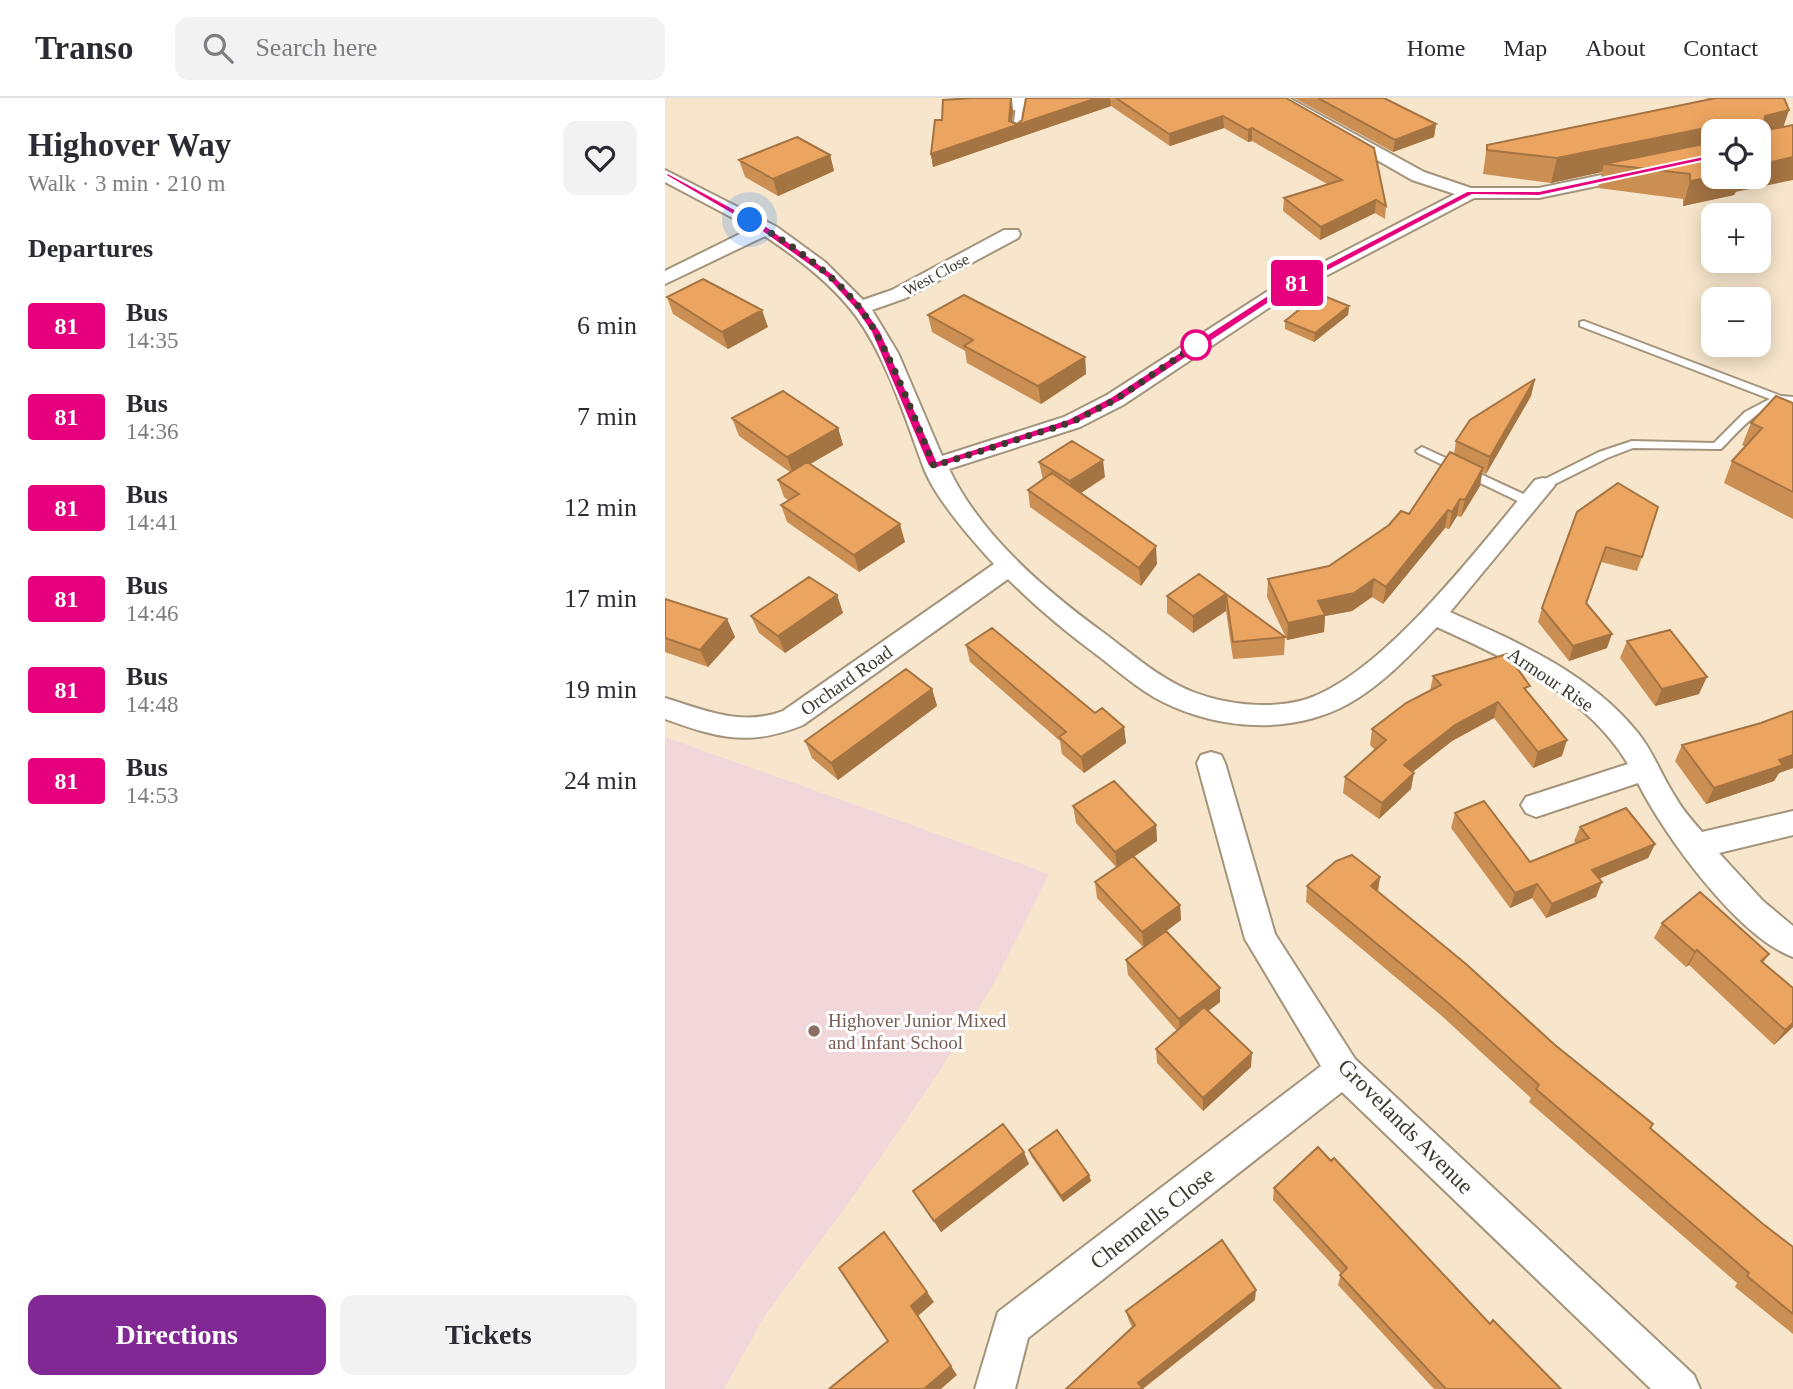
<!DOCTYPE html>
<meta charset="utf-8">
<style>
body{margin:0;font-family:Georgia,serif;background:#f2f2f3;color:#2b2b33;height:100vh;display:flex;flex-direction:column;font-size:26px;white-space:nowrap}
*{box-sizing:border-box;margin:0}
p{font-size:23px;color:#7c7c81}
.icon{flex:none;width:38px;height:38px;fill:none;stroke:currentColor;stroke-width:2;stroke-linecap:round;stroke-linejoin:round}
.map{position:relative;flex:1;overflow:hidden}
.drawer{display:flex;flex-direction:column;background:#fff;width:665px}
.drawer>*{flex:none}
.badge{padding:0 14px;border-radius:5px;font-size:24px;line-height:46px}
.controls{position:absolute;left:1036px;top:21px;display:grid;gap:14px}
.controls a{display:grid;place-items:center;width:70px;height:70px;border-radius:14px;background:#fff;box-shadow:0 4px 18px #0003;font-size:35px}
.you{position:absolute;width:35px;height:35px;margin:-18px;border:5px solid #fff;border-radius:50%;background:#1a73e8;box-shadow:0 0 0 10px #1a73e833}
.map>.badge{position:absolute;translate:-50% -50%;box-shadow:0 0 0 4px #fff}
h2{padding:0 28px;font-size:26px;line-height:63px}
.round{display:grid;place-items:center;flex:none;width:74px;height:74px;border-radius:14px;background:#f2f2f3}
.overview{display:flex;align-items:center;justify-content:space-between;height:119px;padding:0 28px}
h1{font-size:33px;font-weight:600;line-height:52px}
.button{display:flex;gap:14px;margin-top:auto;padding:14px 28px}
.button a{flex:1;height:80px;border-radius:14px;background:#822894;color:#fff;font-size:28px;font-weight:600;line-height:80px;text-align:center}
.button a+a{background:#f2f2f3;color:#2b2b33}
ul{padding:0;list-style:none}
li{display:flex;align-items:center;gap:21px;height:91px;padding:0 28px}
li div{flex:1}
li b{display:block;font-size:26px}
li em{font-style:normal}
li .badge{min-width:77px;font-weight:700;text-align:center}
header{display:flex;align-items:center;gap:42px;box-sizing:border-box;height:98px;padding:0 35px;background:#fff;border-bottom:2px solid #e1e1e2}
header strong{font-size:33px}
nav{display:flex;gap:38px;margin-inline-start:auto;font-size:24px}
.search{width:490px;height:63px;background:#f2f2f3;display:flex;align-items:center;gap:18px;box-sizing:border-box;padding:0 24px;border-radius:14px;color:#7c7c81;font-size:26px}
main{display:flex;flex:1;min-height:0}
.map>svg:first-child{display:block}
.education{fill:#f2d7da}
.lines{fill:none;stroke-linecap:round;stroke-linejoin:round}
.lane-casing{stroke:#a4947c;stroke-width:4}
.street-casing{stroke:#a4947c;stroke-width:4}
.lane{fill:#fff;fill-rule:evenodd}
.street{fill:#fff;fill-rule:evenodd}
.wall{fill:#cb8e53;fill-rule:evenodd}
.shaded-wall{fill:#a57443}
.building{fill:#eca560;stroke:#a57443;stroke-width:2}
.line{fill:#e6007e;stroke:#fff;stroke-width:2}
.walk{stroke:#3f392f;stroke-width:7;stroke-dasharray:0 12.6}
.stop-dot{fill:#fff;stroke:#e6007e;stroke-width:3.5}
.education-dot{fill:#8d6e63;stroke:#fff;stroke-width:2.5}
.labels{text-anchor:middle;stroke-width:6;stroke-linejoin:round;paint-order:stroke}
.far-street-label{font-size:16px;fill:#3f392f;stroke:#fff}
.street-label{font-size:19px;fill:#3f392f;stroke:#fff}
.education-label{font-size:19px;fill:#785e54;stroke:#fff;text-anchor:start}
.near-street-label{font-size:23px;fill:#3f392f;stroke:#fff}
</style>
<header>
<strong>Transo</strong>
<div class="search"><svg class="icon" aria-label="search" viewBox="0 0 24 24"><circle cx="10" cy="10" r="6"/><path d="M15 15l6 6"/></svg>Search here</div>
<nav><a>Home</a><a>Map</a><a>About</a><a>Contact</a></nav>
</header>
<main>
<section class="drawer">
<div class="overview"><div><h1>Highover Way</h1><p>Walk · 3 min · 210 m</p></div><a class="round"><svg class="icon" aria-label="heart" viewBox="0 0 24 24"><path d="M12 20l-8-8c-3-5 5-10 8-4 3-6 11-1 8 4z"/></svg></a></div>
<h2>Departures</h2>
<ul>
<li><span class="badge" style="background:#e6007e;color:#fff">81</span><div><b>Bus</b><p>14:35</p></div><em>6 min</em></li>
<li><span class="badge" style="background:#e6007e;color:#fff">81</span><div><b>Bus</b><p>14:36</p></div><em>7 min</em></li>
<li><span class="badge" style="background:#e6007e;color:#fff">81</span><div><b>Bus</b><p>14:41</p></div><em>12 min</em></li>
<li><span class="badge" style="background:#e6007e;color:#fff">81</span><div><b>Bus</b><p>14:46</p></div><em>17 min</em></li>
<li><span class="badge" style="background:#e6007e;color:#fff">81</span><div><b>Bus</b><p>14:48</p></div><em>19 min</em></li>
<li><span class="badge" style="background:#e6007e;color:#fff">81</span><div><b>Bus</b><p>14:53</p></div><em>24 min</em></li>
</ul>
<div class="button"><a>Directions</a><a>Tickets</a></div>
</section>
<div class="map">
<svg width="1128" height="1291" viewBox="0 0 1128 1291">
<rect width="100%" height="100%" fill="#f7e6cc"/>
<path class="education" d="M0,639L384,776L328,887L270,980L195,1089L99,1219L59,1291H0Z"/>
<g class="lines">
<g class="lane-casing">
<path id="lane" d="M351,7L358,9L356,34L352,36L348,34Z
M919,223L1116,298L1128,299V305C1097,303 1076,331 1056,351L968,350L942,360L882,390H874V384L934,354L967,343L1049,345L1080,314L1105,301L915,228V224Z
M757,349L869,401L871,404L865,408L861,407L753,355L751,353Z"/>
</g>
<g class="street-casing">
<path id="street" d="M347,0H363L360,12H348Z
M604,0H624L759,74L806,90H874L970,70L979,75L970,80L874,100H809L617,201L458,307L415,329L284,371C316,438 380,492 439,535C467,556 495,581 528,594C562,607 607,612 642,601C720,575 817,445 870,382L878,380L886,382L890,387L886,392L785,514C853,544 926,576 973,635C989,655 997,679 1011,700C1018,713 1028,723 1037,734L1128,713V737L1054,755L1098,803L1128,828V859C1073,839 999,737 973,685L871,719L861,715L856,707L861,699L963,666C922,597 842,561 772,529C745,557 717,587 683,606C626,637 555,632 498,604C474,592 453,573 432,557C401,534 371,509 343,481L138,627C84,649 53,640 0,621V600C40,612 76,629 118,613L329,466C306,441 269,399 258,368C240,319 222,261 191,218C167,186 134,161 100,138L0,186V173L87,130L0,84V72L112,129L160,164L198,202L227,192L339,132H353L355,136L353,140L241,200L207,212L233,255L277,358L399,319L442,297L603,193L790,96L747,82Z
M546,654L556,657L560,665L610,836L690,961L1029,1277L1035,1291H986L677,994L363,1240L350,1291H310L333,1214L656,968L580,841L532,665L536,657Z"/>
</g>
<use href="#lane" class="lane"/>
<use href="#street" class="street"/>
</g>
<path class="wall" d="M361,0H621L721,108L720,121L710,115L655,142L618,113L619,100L662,86L587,43L583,44L559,30L505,48L446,8L268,69L266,56L277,22L348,14L347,24L352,26L357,22Z
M629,0H719L771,26L769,39L728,54Z
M1040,0H1119L1124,12L1118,29L1069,97L1018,108V101L933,90L937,74L886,85L818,76L822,47L1045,1ZM1048,33H1094L1048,79Z
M165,57L169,73L113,98L80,79L74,62Z
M2,199L103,229L63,251L8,216Z
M684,208L683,217L649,244L620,231V223Z
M263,217L420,259L421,276L376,306L302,265L300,253L267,234Z
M870,281L866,298L821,376L817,374L815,388L796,419L792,418L784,431L780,430L718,506L707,499L687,513L660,518L659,534L622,542L602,499L603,481L664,468L744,416L789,356L791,343Z
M1128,305V421L1059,385L1067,363L1081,349L1077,347L1086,325Z
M67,320L173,330L178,347L145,366L240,444L194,474L122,424L116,407L123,402L119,399L113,382L125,374L74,338Z
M374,364L440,379L416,395L492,466L476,488L365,409L363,392L378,382Z
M912,414L977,459L972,473L936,464L922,506L942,550L904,563L873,524L877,510Z
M561,496L620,539L619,557L568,561L561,513Z
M172,497L178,515L120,555L94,535L86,518Z
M502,498L561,513L528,535L502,515Z
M0,501L62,521L70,539L43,569L0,554Z
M962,543L1034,596L990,608L955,560Z
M301,547L430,615L459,629L461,645L419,675L397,656L395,643L305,564Z
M768,578L863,594L897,658L868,670L829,620L787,643L748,674L746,691L714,721L678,695L680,679L710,652L705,647L707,631L765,593Z
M267,591L272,608L173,682L147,660L140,643Z
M1128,613V670L1114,675L1109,683L1041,706L1010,663L1017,647L1096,625Z
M408,708L491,727L492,743L469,759L515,807L516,822L501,833L555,890V904L543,913L586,969L538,1013L492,965L491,951L512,933L463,877L461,862L478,849L432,800L430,784L451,769L411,725Z
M790,715L865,764L911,745L909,743L915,729L990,746L983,760L934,781L931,799L881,820L867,800L845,810L786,730Z
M715,779L713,794L985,1030L1098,1126L1128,1149V1236L1070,1189L1072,1185L864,1004L866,1000L778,919L641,804L642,788Z
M997,825L1104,856L1098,865L1128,929L1109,947L1024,867L1021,869L989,840Z
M364,1052L424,1077L426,1083L398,1104L366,1058Z
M364,1066L276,1134L248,1093Z
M609,1090L825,1226L896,1291H769L673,1187L676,1176L608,1102Z
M590,1202L478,1291L467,1229L464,1223L461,1213Z"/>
<path class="shaded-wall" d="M432,0H445L446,8L268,69L266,56L344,23L346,2L348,14L346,29Z
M1124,12L1116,36L1094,42L1100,18Z
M558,18L559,30L505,48L504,36Z
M771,26L769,39L728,54L730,42Z
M1055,27L1053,33H1048V49L939,66L937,74L886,85L892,60Z
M587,30V43L583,44V32Z
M165,57L169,73L113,98L108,81Z
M1128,59V82L1070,94L1069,97L1018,108L1025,83L1048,79H1094V67Z
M711,102L710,115L655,142L656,129Z
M684,208L683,217L649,244L650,235Z
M97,212L103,229L63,251L57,234Z
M420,259L421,276L376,306L373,288Z
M870,281L866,298L821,376L825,359Z
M173,330L178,347L128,376L122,359Z
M438,362L440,379L407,401L405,383Z
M818,370L815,388L796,419L800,402Z
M795,401L792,418L784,431L787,414Z
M783,412L780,430L718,506L721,489Z
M235,426L240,444L194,474L189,457Z
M491,448L492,466L476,488L474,470Z
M709,481L707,499L687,513L660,518L659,534L622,542L623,525L653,503Z
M561,496V513L528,535V518Z
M172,497L178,515L120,555L113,538Z
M62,521L70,539L43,569L35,552Z
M947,536L942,550L904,563L908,548Z
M1042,579L1034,596L990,608L997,591Z
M267,591L272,608L173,682L166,665Z
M833,604L829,620L787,643L736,683L739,667L790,627Z
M459,629L461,645L419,675L416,659Z
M902,642L897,658L868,670L873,654Z
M1128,657V670L1114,675L1109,683L1041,706L1049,690Z
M749,675L746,691L714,721L717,705Z
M491,727L492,743L452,770L450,754Z
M990,746L983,760L921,786L927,772Z
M715,779L712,795L706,788Z
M937,784L931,799L881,820L887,806Z
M872,786L867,800L845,810L850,795Z
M515,807L516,822L479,850L477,834Z
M1032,852L1024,867L1021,869L1030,854Z
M555,890V904L515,935L514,921Z
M1128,925V929L1109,947L1120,932Z
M587,955L586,969L538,1013V1000Z
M359,1054L364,1066L276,1134L269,1123Z
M424,1077L426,1083L398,1104L396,1098Z
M591,1192L590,1202L477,1291L473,1285Z
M262,1194L269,1204L253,1218L292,1277L276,1291H259L246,1208Z"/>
<path class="building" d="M307,0H346L344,23L352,26L357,22L361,0H432L266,56L270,22H277L278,2Z
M451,0H621L709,50L721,108L711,102L656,129L619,100L677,82L587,30L583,32L558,18L504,36Z
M653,0H719L771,26L730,42Z
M1051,0H1119L1124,12L1100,18L1099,30L1103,32L1128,27V59L1094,67V33H1058V30L1055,27L892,60L822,52V47Z
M132,39L165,57L108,81L74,62Z
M1048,44V79L1025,83V76L939,66Z
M38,181L97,212L57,234L2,199Z
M654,196L684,208L650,235L620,223Z
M299,197L420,259L373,288L299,248L308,242L263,217Z
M870,281L825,359L791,343L805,322Z
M118,293L173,330L122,359L67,320Z
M1111,298L1128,305V394L1067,363L1097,330L1086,325Z
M407,343L438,362L405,383L374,364Z
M785,354L818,370L800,402L795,401L787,414L783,412L721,489L709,481L689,495L653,503L660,517L623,525L603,481L664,468L724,427L736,413L744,416Z
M142,364L235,426L189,457L116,407L134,396L113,382Z
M387,375L491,448L474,470L363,392Z
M953,385L993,409L977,459L941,449L921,505L947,536L908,548L877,510L912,414Z
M534,476L561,496L528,518L502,498Z
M144,479L172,497L113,538L86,518Z
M561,496L620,539L568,544Z
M0,501L62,521L35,552L0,540Z
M327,530L430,615L437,610L459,629L416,659L394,639L401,634L301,547Z
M1005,532L1042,579L997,591L962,543Z
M842,556L865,588L859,590L902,642L873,654L833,604L790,627L739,667L749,675L717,705L680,679L721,642L707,631L741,605L776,587L768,578Z
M241,571L267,591L166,665L140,643Z
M1128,613V657L1114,662L1118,667L1049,690L1017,647L1096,625Z
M449,683L491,727L450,754L408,708Z
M819,703L865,764L924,740L915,729L961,710L990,746L927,772L937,784L887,806L872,786L850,795L790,715Z
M687,757L715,779L706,788L801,866L890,947L988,1026L985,1030L1098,1126L1128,1149V1216L1082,1178L1084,1175L871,991L874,987L782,904L642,788L671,763Z
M468,758L515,807L477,834L430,784Z
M1035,794L1104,856L1096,863L1128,890V925L1120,932L1032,852L1030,854L997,825Z
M501,833L555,890L514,921L461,862Z
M539,909L587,955L538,1000L491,951Z
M338,1026L359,1054L269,1123L248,1093Z
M392,1032L424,1077L396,1098L364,1052Z
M653,1049L666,1063L669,1060L825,1226L828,1222L896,1291H781L675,1177L682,1170L609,1090Z
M219,1134L262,1194L246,1208L286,1268L259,1291H164L223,1243L174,1170Z
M557,1142L591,1192L473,1285L478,1291H401L470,1227L461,1213Z"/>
<path class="line" d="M1048,56L1051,60L874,98L807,97L613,199L454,304L411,326L269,371L263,368L206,234L191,212L162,180L96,133L0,77L3,75L103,129L168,176L198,208L216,234L272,363L403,321L446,299L606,195L802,93H874Z"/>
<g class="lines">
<path class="walk" d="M85,122C132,150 185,186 211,235C234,277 251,324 269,368L407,324L450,302L531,247"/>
</g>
<circle class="stop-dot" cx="531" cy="247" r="14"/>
<circle class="education-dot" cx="149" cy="933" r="7"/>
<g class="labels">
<g class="far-street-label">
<text transform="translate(271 176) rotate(-28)" y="6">West Close</text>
</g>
<g class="street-label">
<text transform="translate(886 581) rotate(34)" y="7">Armour Rise</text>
<text transform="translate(181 582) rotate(-35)" y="7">Orchard Road</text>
</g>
<g class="education-label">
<text x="163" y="929">Highover Junior Mixed<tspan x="163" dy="22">and Infant School</tspan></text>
</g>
<g class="near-street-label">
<text transform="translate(741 1028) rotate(45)" y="8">Grovelands Avenue</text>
<text transform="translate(487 1120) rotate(-38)" y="8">Chennells Close</text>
</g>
</g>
</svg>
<div class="controls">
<a><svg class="icon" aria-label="locate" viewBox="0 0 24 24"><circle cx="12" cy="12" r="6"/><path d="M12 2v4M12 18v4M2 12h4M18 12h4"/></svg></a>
<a>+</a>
<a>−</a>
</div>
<div class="you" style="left:85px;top:122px"></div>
<b class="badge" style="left:632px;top:185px;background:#e6007e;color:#fff">81</b>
</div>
</main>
